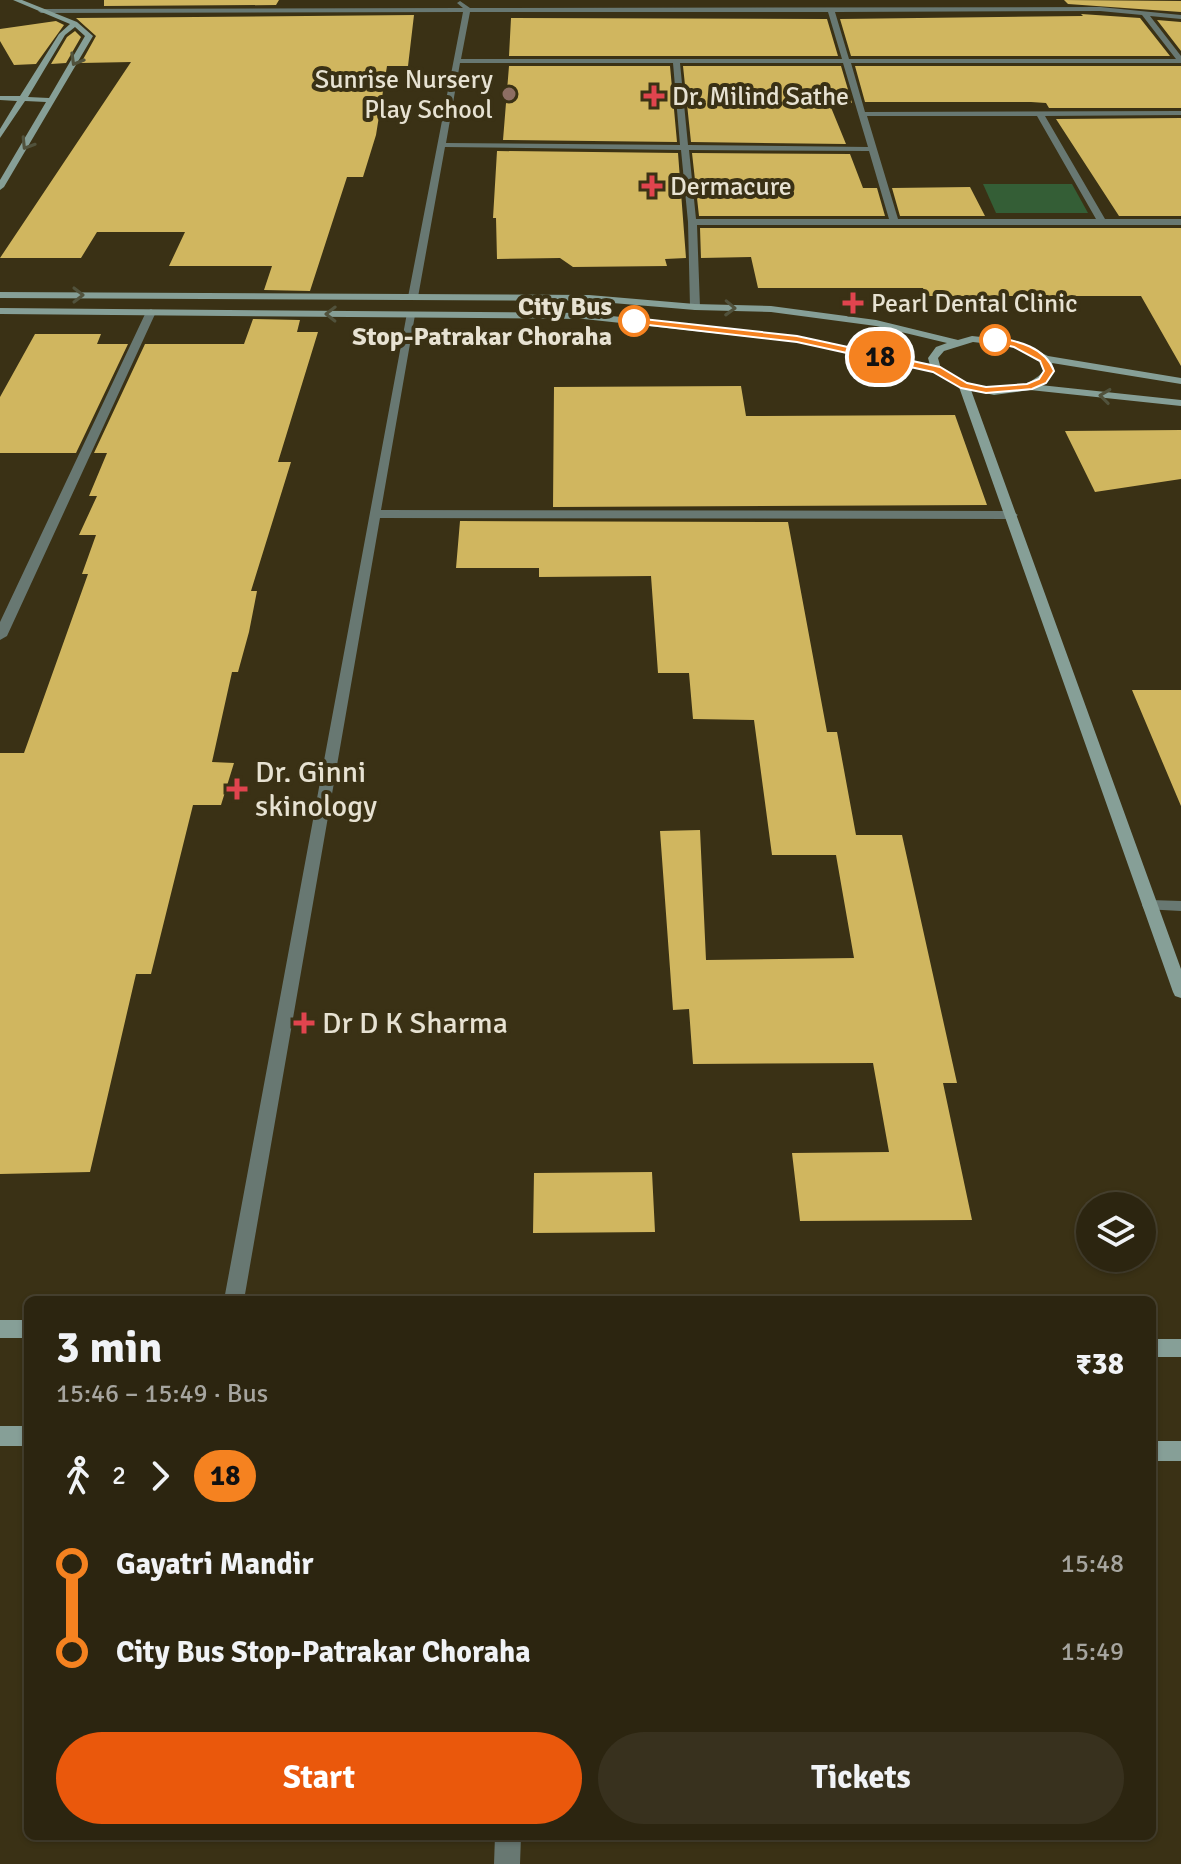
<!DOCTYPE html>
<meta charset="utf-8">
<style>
body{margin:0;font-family:Signika,sans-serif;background:#38311e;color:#f1f3f6;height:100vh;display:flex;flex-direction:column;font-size:30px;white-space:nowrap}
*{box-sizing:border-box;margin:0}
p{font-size:26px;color:#a6a59f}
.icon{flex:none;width:44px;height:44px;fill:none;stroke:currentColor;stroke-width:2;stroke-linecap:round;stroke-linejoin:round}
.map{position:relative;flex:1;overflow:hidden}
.side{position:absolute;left:24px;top:1296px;width:1132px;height:544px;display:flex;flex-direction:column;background:#2c2510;border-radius:12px;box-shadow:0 2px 6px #0004,0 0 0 2px #484230}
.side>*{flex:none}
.badge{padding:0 16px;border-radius:26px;font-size:28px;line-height:52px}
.buttons{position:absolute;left:1076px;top:1192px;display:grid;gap:16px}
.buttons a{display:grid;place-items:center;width:80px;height:80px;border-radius:50%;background:#2c2510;box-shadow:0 2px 6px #0004,0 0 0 2px #484230;font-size:40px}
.map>.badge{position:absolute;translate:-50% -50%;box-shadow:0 0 0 4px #fff}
.legs{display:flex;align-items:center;gap:12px;height:88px;padding:0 32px;font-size:26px}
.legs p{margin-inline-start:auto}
.headline{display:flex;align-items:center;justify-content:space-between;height:136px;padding:0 32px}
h1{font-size:44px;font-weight:700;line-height:60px}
.button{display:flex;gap:16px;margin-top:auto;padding:16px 32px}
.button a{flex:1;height:92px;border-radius:48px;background:#ea580c;color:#fff;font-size:32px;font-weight:700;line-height:92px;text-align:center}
.button a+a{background:#38311e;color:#f1f3f6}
ul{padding:0 32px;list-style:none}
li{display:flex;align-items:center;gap:28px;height:88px;font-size:30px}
li i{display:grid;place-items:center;width:12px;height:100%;margin:0 10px;background:currentColor}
li i::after{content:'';width:20px;height:20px;margin:-10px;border:6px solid;border-radius:50%;background:#2c2510}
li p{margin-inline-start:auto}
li:first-child i{background:linear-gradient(#0000 50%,currentColor 0)}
li:last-child i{background:linear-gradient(currentColor 50%,#0000 0)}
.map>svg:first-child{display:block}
.green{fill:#345e36}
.building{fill:#d0b65f}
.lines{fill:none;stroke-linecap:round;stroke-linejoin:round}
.lane{fill:#687872;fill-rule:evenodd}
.street{fill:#687872;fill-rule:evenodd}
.secondary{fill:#869f97;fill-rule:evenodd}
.oneway{stroke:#51523c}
.line-1{fill:#f58220;stroke:#fff;stroke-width:2}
.education-dot{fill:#8d6e63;stroke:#3a3115;stroke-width:3}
.health-dot{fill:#e0444e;stroke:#3a3115;stroke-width:3}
.stop-1-dot{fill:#fff;stroke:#f58220;stroke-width:4}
.labels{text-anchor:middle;stroke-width:8;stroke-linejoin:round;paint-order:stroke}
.far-poi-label{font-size:26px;fill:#e7e2d2;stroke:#3a3115;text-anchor:start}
.far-stop-label{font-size:26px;font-weight:bold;fill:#e7e2d2;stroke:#3a3115;text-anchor:end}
.poi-label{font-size:30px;fill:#e7e2d2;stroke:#3a3115;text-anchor:start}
</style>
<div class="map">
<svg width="1181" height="1864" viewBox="0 0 1181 1864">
<rect width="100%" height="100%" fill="#3a3115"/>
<path class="green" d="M983,184H1072L1088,213H996Z"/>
<path class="building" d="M104,0H279L276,5L104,6Z
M1064,0L1181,1V12L1068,4Z
M1081,14L1140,18L1170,56H851L840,19L1083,16Z
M414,15L408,66H387L376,135L363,177H347L310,291L264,290L272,266H169L185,232H97L81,258H0L131,62L81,63L96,36L76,18Z
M511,18L827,19L838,56H509Z
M1157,20L1181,22V51Z
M56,21L64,25L36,64L14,65L0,41V29Z
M75,31L81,37L66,63L51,64L67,37Z
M509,66H670L677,142L503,140Z
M683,66H841L852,103L830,105L846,144L691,142Z
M855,66H1181V108H1049L1046,103L1031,102H865Z
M1181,118V216H1119L1056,119Z
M497,151L678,153L686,258L665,259L667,266L573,267L560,258L497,259L496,218H493Z
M692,153L850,154L863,188H877L885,216H699Z
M970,187L985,216H900L892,188Z
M700,228H1181V366L1141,296H926L923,288H758L751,257L701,258Z
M253,319L300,320L297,332H318L278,462H291L251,591H257L249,632L238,672H232L212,762L234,763L221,805H193L151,974H136L90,1172L0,1174V753H24L88,574H82L96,535H79L97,496H89L107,453H94L145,344H244Z
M35,334H101L97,344H128L76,453H0V397Z
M741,386L746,416L955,415L987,505L553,507L554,387Z
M1181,430V479L1095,492L1065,431Z
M460,521L788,522L827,732H837L856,835H902L957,1083H943L972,1220L800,1221L792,1153L889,1152L873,1063L693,1064L689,1009L673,1010L660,831L700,830L706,960L854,958L836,855H772L754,720L693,719L689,673H658L651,576L539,577V568H456Z
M1132,690H1181V806Z
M652,1172L655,1232L533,1233L534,1173Z"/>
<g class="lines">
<path class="lane" d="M1150,900L1181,901V911L1144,909L1142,905L1144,901Z"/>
<path class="street" d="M460,1L470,8L1100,7L1181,15V19L1150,16L1181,56V63H851L865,112L1181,111V115L1045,116L1105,219H1181V225H697L700,307L695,310L690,307L688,222L681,150L445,147L418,297L413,300L408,297L463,12L41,13L38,11L41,9L463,8L457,3ZM1100,11L1142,15L1176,59H849L835,12ZM470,12H828L842,59H461ZM460,63H673L680,145L446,143ZM680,63H843L868,147L688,145ZM867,116H1037L1096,219H898ZM689,150L869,151L889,219H696Z
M151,309L156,312L7,636L0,640V622L146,312Z
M407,313L415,315L381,510L1012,511L1018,515L1012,519L380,518L244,1300H224Z
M495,1836H521L520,1864H494Z"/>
<path class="secondary" d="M13,0H22L77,22L93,36L4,187L0,190V180L46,102L25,101L0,138V129L17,101L0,100V96H20L59,34L70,24ZM75,27L85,36L49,98L28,97L65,35Z
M0,292L589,295L695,304L771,306L876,320L958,340L972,336L1017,341L1048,356L1181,378V384L1052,363L1054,371L1040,385L1181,400V406L1030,390L994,395L971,390L1181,969V998L1175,996L1173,992L959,387L933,372L797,342L584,319L0,314V308L584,313L797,336L930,365L928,358L936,347L947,343L876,326L771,312L695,310L589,301L0,298ZM973,342L1015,347L1040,361L1044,371C1016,400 971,389 941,369L938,358L944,351Z
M0,1320H28V1338H0Z
M1152,1339H1181V1357H1152Z
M0,1426H28V1446H0Z
M1152,1441H1181V1461H1152Z"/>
</g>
<defs><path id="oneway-chevron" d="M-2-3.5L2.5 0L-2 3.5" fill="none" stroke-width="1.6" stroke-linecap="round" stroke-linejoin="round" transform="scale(2)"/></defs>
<g class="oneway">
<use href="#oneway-chevron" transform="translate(76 60) rotate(120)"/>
<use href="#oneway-chevron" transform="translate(27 144) rotate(122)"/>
<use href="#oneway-chevron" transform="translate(78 295)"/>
<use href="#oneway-chevron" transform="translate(730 308) rotate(2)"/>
<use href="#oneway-chevron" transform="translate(331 314) rotate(-179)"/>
<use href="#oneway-chevron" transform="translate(1105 396) rotate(-173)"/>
</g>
<path class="line-1" d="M634,318L797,336L940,367L967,383L986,387L1027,384L1039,379L1044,371L1040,361L1014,347L992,342L995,337C1018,341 1045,347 1054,371L1046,383L1032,389L986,393L961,388L933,372L797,342L631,323Z"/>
<circle class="education-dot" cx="509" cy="94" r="8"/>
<g class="health-dot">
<path d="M650 84h8v8h8v8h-8v8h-8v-8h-8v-8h8z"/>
<path d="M648 174h8v8h8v8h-8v8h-8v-8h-8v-8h8z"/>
<path d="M849 291h8v8h8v8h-8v8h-8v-8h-8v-8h8z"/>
<path d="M233 777h8v8h8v8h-8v8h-8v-8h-8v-8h8z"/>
<path d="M300 1011h8v8h8v8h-8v8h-8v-8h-8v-8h8z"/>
</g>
<g class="stop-1-dot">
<circle cx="634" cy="321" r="14"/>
<circle cx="995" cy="340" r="14"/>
</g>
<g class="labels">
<g class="far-poi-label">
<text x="493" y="88" text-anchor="end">Sunrise Nursery<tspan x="493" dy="30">Play School</tspan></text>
<text x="672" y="105">Dr. Milind Sathe</text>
<text x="670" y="195">Dermacure</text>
<text x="871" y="312">Pearl Dental Clinic</text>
</g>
<g class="far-stop-label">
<text x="612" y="315">City Bus<tspan x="612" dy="30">Stop-Patrakar Choraha</tspan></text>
</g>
<g class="poi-label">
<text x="255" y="782">Dr. Ginni<tspan x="255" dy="34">skinology</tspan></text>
<text x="322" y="1033">Dr D K Sharma</text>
</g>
</g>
</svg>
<div class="buttons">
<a><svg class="icon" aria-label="layers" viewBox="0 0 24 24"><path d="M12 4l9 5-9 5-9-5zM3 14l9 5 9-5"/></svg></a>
</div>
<b class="badge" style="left:880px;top:357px;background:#f58220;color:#111">18</b>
<section class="side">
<div class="headline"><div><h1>3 min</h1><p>15:46 – 15:49 · Bus</p></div><b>₹38</b></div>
<div class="legs"><svg class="icon" aria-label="walk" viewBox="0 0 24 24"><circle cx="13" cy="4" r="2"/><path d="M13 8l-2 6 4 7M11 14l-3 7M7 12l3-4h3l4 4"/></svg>2<svg class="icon" aria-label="forward" viewBox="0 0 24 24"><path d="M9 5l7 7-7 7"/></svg><b class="badge" style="background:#f58220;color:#111">18</b></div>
<ul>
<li><i style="color:#f58220"></i><b>Gayatri Mandir</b><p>15:48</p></li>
<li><i style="color:#f58220"></i><b>City Bus Stop-Patrakar Choraha</b><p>15:49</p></li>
</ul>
<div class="button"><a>Start</a><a>Tickets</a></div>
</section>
</div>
